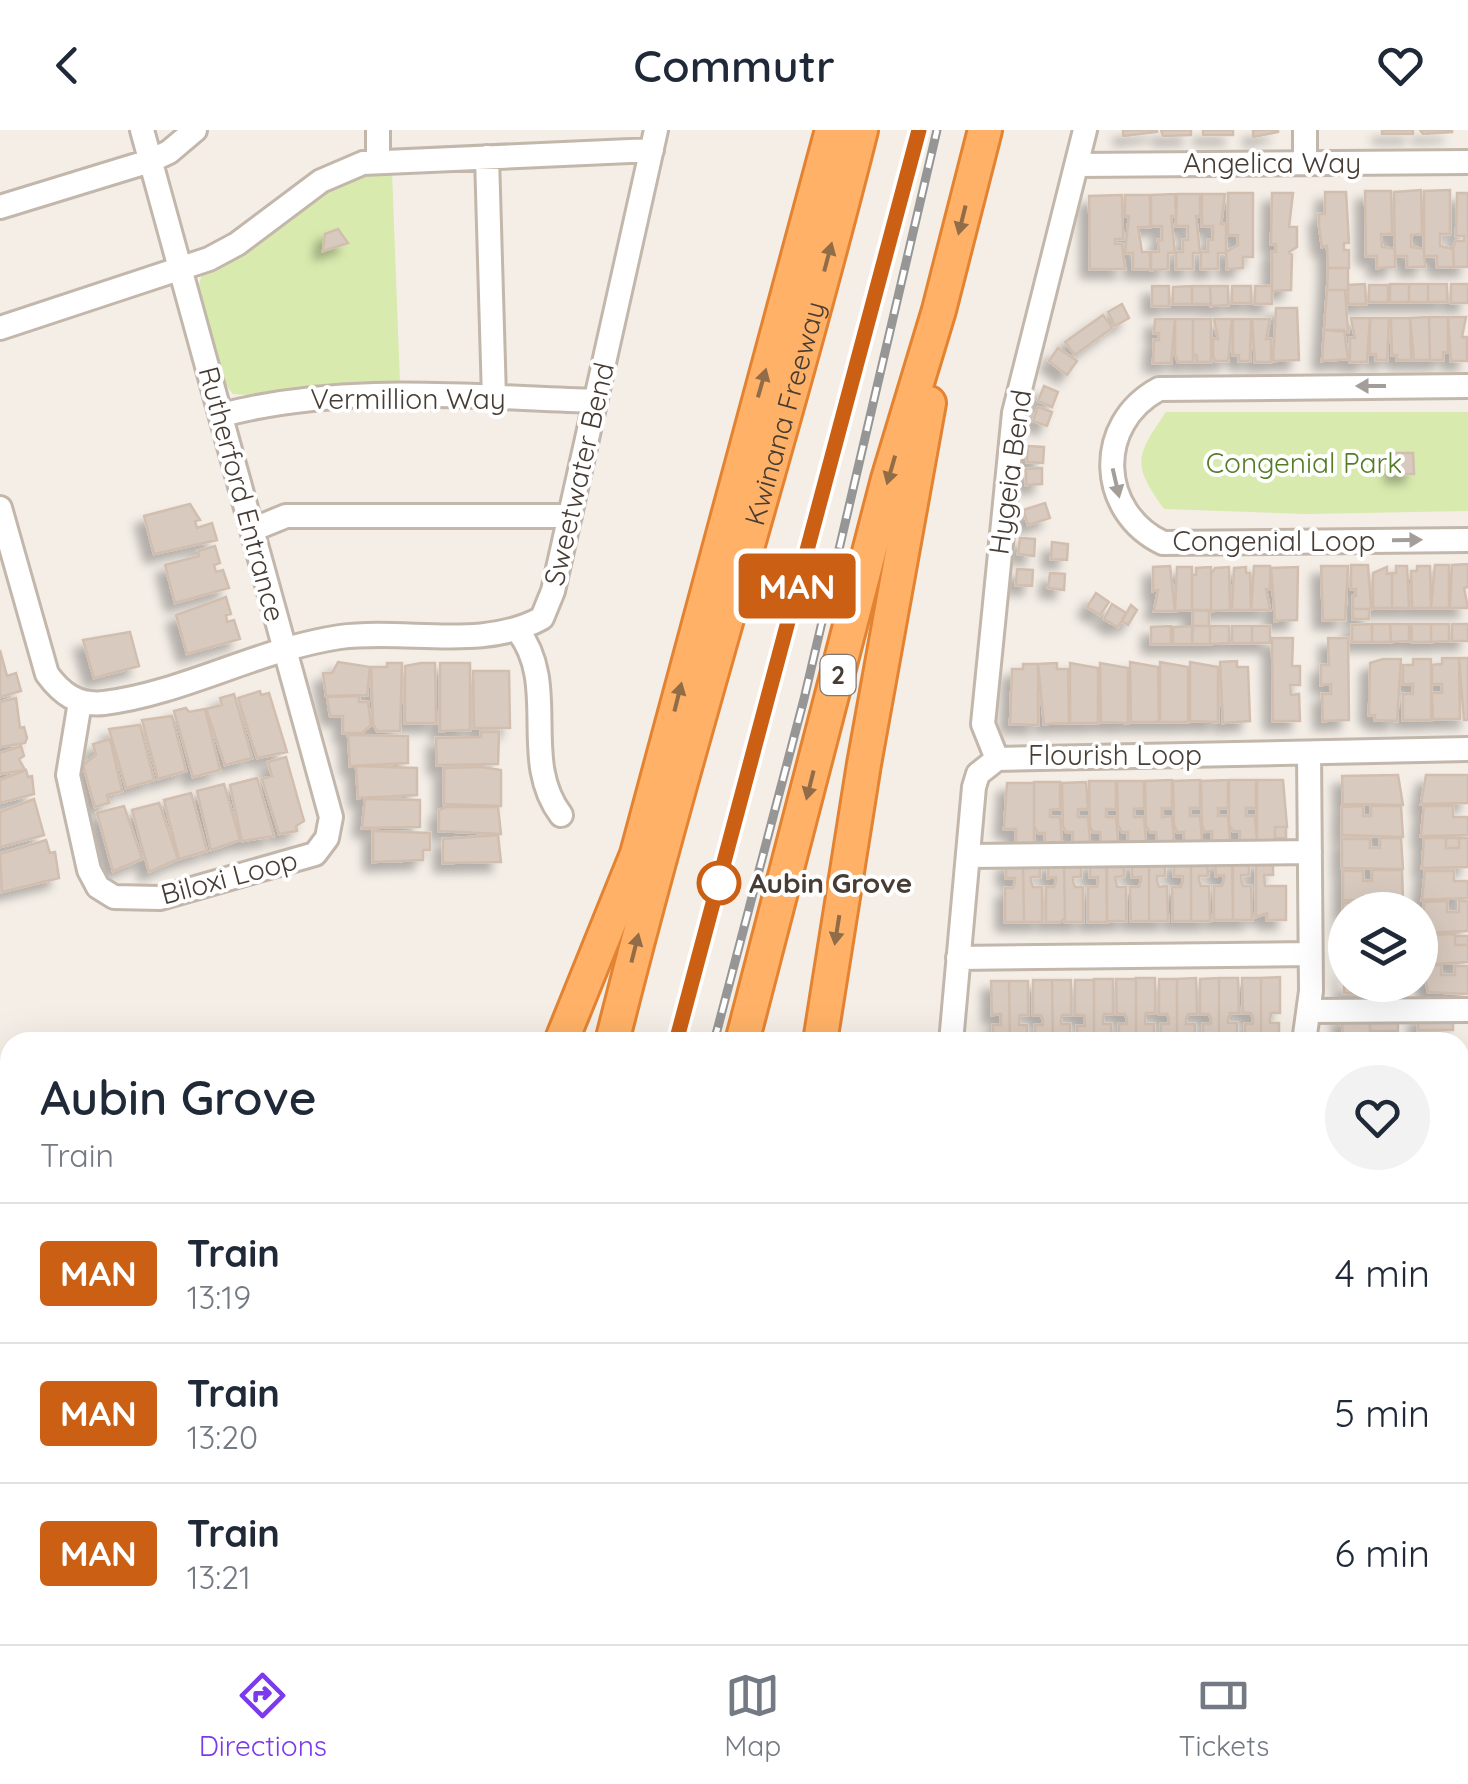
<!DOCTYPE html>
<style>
body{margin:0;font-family:Quicksand,sans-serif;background:#f2f2f3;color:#1f2937;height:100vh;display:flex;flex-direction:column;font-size:38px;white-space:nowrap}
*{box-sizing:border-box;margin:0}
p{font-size:32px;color:#747a83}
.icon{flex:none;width:55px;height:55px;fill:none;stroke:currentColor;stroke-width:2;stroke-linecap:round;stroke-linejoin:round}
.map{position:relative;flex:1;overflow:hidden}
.drawer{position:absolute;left:0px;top:902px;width:1470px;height:612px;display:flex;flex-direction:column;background:#fff;border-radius:30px 30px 0 0;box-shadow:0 10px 40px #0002}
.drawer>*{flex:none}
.badge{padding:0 20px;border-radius:8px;font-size:35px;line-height:65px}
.buttons{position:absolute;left:1328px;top:762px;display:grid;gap:20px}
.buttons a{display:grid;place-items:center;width:110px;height:110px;border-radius:50%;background:#fff;box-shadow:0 10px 40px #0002;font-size:50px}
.map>.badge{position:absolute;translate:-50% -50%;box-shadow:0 0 0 5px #fff}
.round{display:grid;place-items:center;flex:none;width:105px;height:105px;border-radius:52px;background:#f2f2f3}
.head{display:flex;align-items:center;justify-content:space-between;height:170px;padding:0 40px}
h1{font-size:48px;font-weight:600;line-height:75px}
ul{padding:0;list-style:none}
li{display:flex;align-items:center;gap:30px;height:140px;padding:0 40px;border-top:2px solid #e0e1e3}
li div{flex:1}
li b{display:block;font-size:38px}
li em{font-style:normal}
li .badge{min-width:110px;font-weight:700;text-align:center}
header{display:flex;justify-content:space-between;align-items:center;height:130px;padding:0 40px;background:#fff;font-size:45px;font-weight:600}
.menu{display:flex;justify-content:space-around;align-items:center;height:140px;border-top:2px solid #e0e1e3;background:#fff;font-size:28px;color:#747a83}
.menu a{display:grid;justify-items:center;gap:5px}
.menu .active{color:#7c3aed}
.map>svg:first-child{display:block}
.green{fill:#d9eaae}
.building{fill:#d9cabf;stroke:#d1beaf;stroke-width:2.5;filter:url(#shadow)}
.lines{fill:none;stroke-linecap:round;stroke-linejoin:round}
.minor-casing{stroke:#c3b7ac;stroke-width:28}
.major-casing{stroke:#e8a861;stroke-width:32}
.highway-casing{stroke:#e38332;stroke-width:38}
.minor{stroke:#fff;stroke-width:22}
.major{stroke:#ffce95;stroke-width:28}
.highway{stroke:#ffb267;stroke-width:32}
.rail-casing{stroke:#969696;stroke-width:9}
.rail{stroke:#fff;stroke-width:5;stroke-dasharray:15;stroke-linecap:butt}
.major-bridge-casing{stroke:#e8a861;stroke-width:32;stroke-linecap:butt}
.major-bridge{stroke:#ffce95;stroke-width:28}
.oneway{fill:#916c49}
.oneway2{fill:#a39e9a}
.line-casing{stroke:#fff;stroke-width:22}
.line{stroke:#cb6015;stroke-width:15}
.stop-dot{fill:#fff;stroke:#cb6015;stroke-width:5}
.labels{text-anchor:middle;stroke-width:8;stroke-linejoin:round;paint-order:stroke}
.shield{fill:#fff;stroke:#7e7772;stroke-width:2.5}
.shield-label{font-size:25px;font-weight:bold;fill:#473d35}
.street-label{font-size:28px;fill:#473d35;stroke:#fff}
.park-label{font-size:28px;fill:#557c26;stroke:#fff}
.stop-label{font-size:28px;font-weight:bold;fill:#473d35;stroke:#fff;text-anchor:start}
</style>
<header><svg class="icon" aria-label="back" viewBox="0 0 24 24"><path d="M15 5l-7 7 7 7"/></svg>Commutr<svg class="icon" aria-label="heart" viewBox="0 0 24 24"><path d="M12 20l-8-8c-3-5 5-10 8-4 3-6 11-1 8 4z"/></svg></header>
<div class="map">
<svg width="1468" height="1514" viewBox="0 0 1468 1514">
<defs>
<filter id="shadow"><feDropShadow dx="-9" dy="9" stdDeviation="5" flood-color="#0004"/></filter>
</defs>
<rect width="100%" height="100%" fill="#f4eee7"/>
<path class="green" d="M392,41L400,253L307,259L266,266L233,264C210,237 188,175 203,142C260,101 319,47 392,41Z
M1166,282H1468V381L1306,384L1164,379C1132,334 1135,327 1166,282Z
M1460,968H1468V1084L1460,1090Z
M10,1325V1428L0,1425V1326Z"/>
<path class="building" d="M1123,0H1157V2L1123,6Z
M1161,0H1191V5L1163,6Z
M1203,0H1233V5H1203Z
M1253,0H1278V2L1253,7Z
M1382,0H1413V4H1382Z
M1420,0H1452V2L1423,4Z
M1421,60L1422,104L1411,105V117L1424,119L1425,137H1407V126H1395L1394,62Z
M1450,60V104H1440V116L1453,119L1454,137H1437V126H1424V61Z
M1365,61H1391L1392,104H1381L1382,117L1395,119V137L1377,138V126H1366Z
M1325,62H1346L1349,113H1344V120H1349V138H1328L1327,116L1322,117L1319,97V84H1325Z
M1228,63H1253V127H1243V138L1227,139L1226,122L1238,115V105H1228Z
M1272,63H1293L1289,97H1297V117L1289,122L1292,125L1291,160L1272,161V122H1276V114H1271Z
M1457,63H1468V137H1454L1453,118L1456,111H1464V106H1456Z
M1175,64L1176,86H1171L1175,123H1168V139L1151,140V122H1159L1158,110H1162V96H1151V65Z
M1177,64H1200V86H1196L1200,123H1193V139H1176V122H1183V110H1188V96H1176Z
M1202,64H1225L1221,94H1226V123H1218V139H1201V122H1208V110H1213V96H1202Z
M1122,65L1123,109H1115V114H1122L1125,139H1090L1089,66Z
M1125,65H1150V97H1138L1142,122H1150V139H1133V123H1125L1129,86H1125Z
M338,99L348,113L323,121L325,104Z
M1328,138H1348V160H1327Z
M1365,154L1366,174H1348V155Z
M1390,154H1409V172H1390Z
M1409,154H1428V172H1409Z
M1428,154H1447V172H1428Z
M1451,154H1468V173H1451Z
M1369,155H1388V172H1369Z
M1152,156H1169V176H1152Z
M1192,156V174H1173V157Z
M1192,156H1210L1211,174H1192Z
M1210,156H1228V175L1211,176Z
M1232,156H1251V173H1232Z
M1255,156H1272V174H1255Z
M1327,160H1345L1348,202L1324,200Z
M1122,174L1129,188L1115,196L1108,182Z
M1276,178H1297L1299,230L1273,231Z
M1103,185L1112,198L1075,225L1065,212Z
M1429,187H1448V222H1443V230H1430Z
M1429,187L1430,230H1414L1410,188Z
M1448,187H1466L1462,207H1467V231H1451Z
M1351,188H1370L1367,232H1350V208H1355Z
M1370,188H1389L1387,230H1376V224H1370Z
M1391,188H1410L1411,230H1397V225H1392Z
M1155,189H1175L1171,233H1153L1154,210H1159V203H1154Z
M1175,189H1193V232H1178L1175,225Z
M1193,189H1211V232H1197V225H1193Z
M1214,189H1232L1228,231H1215L1213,225V209H1218Z
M1233,189H1251L1250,231H1239V225H1233Z
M1252,189H1270L1266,209H1271V232H1255Z
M1324,200H1344L1348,229L1322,231Z
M1058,218L1077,231L1067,245L1049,231Z
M1044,256L1058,262L1052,277L1038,271Z
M1038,277L1052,282L1047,296L1033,291Z
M1028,316L1044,317L1043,333L1027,332Z
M1394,323H1413L1414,344H1394Z
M1042,338V354L1026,355V339Z
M1045,373L1050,388L1028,395L1023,380Z
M190,374L200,390L195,391L197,398L212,393L217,410L154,424L144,386Z
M1020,408L1035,409L1034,426L1018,424Z
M1052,412L1068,414L1067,430L1051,429Z
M215,416L220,433L214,435L216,442L223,440L229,458L175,473L165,435L199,426L198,421Z
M1468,434V457L1464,458L1468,478H1450L1452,435Z
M1351,435H1368L1371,479H1353V466H1356V459H1351Z
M1435,435H1449V478H1431Z
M1170,436L1175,481H1154L1158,460L1153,461V437Z
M1254,436H1270V459H1266L1270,480H1251Z
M1321,436H1348L1345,490H1323Z
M1396,436H1407L1409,478H1392V443H1396Z
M1417,436H1430L1431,478H1412L1411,441H1417Z
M1177,437H1192V480L1175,481Z
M1211,437V481L1192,480V445H1196V438Z
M1229,437L1230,480L1211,481V445L1215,438Z
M1246,437V443H1250L1251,480H1232L1234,438Z
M1298,437L1297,490L1275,491L1271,438Z
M1387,437V444L1392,443V478H1373V443Z
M1017,439L1033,440L1032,456L1016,455Z
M1050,443L1065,444L1064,460L1048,458Z
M1096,463L1109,472L1100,485L1087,477Z
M226,467L231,484L226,485L227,492L234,490L240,509L187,524L176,485Z
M1112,474L1126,483L1118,497L1104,489Z
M1131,475L1137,480L1128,495L1122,491Z
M1353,479H1369V489H1353Z
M1193,480H1209V496H1193Z
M1372,494H1390L1391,512H1372Z
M1372,494V512H1352V495Z
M1390,494H1409V511L1391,512Z
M1411,494H1431V512H1412Z
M1431,494H1449V511L1431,512Z
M1452,494H1468V511H1452Z
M1171,496V514H1151V497Z
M1192,496V514H1173V497Z
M1193,496H1210V514H1192Z
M1210,496H1229V513L1210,514Z
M1232,496H1252V513H1232Z
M1252,496H1270V513H1252Z
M130,502L139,536L94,548L83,510Z
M1272,508H1293L1292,536H1300V555H1290L1291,565L1299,564L1300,591H1273Z
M1328,508H1348L1349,590L1323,591L1322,564H1331V554L1321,555V535H1329Z
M0,520L7,546L16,543L21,561L0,567Z
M1442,528H1459L1460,589H1433L1432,563H1442V554H1432V535L1442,534Z
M1459,528H1468V590H1464Z
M1383,529H1401L1397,591L1375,590V585H1369L1370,533Z
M1413,529H1431V590H1403V564H1413V554H1403V535H1413Z
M1237,531V537H1248L1250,591L1223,593L1220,532Z
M338,532L370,537L367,565L326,566L323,543H332Z
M1130,532L1158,537L1159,592H1131Z
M1160,532L1188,537V592H1160Z
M1190,532L1218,537V592L1190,591Z
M387,533H402L400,601H377L373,594L371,537H387Z
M421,533H435L436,593H405V536Z
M440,533H470V600L440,601Z
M1057,533V539H1068L1069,593L1044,594L1038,534Z
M1070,533L1098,538V593H1070Z
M1100,533L1128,538V593L1101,592Z
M1023,534H1038V595L1010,594L1012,539H1023Z
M473,541H509L510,598H474Z
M260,561L261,565L269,563L287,622L257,628L238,568Z
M234,564L252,628L225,635L206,579L222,575L220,568Z
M359,566V572H368L371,595L362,603H343V586H330L327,567Z
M16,568L20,598L24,597L27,608L25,613L0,617V572Z
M186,578L189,582L205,579L220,640L193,647L174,581Z
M172,586L186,641L158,649L142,590Z
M140,595L154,650L126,658L109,599Z
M481,602H499L498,634L437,635L436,608L481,607Z
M348,605L408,606V633L350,636Z
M110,609L122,661L107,665L109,673L95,677L83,635L96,625L93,614Z
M21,616L24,626L19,629L25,640L0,644V623Z
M286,627L304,691L296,696L297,701L279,704L262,649L272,646L268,632Z
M356,636L417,638V665L358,668Z
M481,637L501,640V676L444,674V638Z
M26,640L28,647L32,646L34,664L0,673V650Z
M1398,645L1403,675L1343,674L1342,646Z
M1426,645H1468V673L1421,674Z
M257,648L274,706L242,711L230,655Z
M1172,650V678H1162V687L1172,686L1174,712L1157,713L1156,702H1150L1146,695L1145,651Z
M1200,650V678H1190V686H1200L1202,712H1184V702H1177L1174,695L1173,651Z
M1228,650V678H1218V686H1228L1230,712H1212V701L1205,702L1202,695L1201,651Z
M1229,650H1256V678H1246V686H1255L1257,712H1240V701H1233L1229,695Z
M1257,650H1283L1287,697H1275V712H1257Z
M1089,651H1116V679H1106V687H1116L1118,713H1101L1100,702H1093L1090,696Z
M1117,651H1144V678L1134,679V687H1144L1146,713H1128V702H1122L1118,695Z
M1034,652H1060V679L1050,680V687H1060L1062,713L1045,714V703H1038L1034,696Z
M1086,652L1088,679H1078V687H1088L1090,713H1073V702H1066L1063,696L1062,653Z
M1007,653H1034V714H1016V699H1004Z
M224,654L240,710L211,720L197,661Z
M191,663L207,721L179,729L164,670Z
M34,669L44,705L0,717V682Z
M365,669L420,670V697L362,698Z
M159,673L178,729L149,742L132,680Z
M124,676L142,729L113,741L97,683Z
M1363,676V686H1371V676H1401L1403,707L1342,705V677Z
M1424,676H1453V687H1468V705L1421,706Z
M446,677H498L501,704L439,701V680Z
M1275,697H1286V708H1275Z
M373,701L430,703V720H423V730L373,732Z
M498,705L501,732L443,733V709Z
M1380,708H1401L1403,739L1342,738V709H1370V718H1380Z
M1424,708H1446V718H1459V708H1468V737L1422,738Z
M1446,708H1459V718H1446Z
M46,710L50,723L55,722L59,748L2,762L0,724Z
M1165,729V746H1157V751L1159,757L1167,756L1168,791H1149V730Z
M1191,729H1207L1208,746H1199V751L1201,756H1209L1210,791H1191Z
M1191,729V791H1173L1172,757H1181L1183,751V746H1174V730Z
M1215,729H1232L1233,790H1214V756H1222L1224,750V745L1216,746Z
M1233,729H1249V745H1241V750L1243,756H1251L1252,790H1233Z
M1256,729H1273V745H1264L1265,756H1286V790H1267V783L1256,787Z
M1090,730H1106L1107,792H1088V757H1097L1098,752V747H1090Z
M1107,730H1123L1124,746L1115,747L1117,757H1126V791H1107Z
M1132,730H1149V791H1131L1130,757H1139L1141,751V747H1132Z
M1006,731H1023L1024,792H1005V758H1013L1015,752V748H1006Z
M1023,731H1040V747H1031V752L1033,757H1042V792H1024Z
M1048,731H1064L1065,788L1060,792H1046V757H1054L1056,752V747L1048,748Z
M1064,731H1081V747H1073V752L1075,757H1083V792H1065Z
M1372,740H1402L1403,771L1343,770V741H1363V751H1372Z
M1425,741H1454V751H1468V768L1422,770Z
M1447,771V782H1459V771H1468V801L1423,803L1424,772Z
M1380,772H1402V780H1380Z
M1343,773H1371V780H1345L1343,801Z
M1455,804V815H1468V832L1422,835L1425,805Z
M1455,806H1468V815H1455Z
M1422,835H1441V845H1455V836H1468V864L1428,862Z
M1344,837L1345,855H1401V860H1396V865L1344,863Z
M1280,847V883H1271L1270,889V893H1279V911H1261V848Z
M1136,848H1155V883H1146L1145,889V894H1154V911H1136Z
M1196,848L1197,884H1188L1186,889V894H1195V911H1177V849Z
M1219,848H1238L1239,883H1230L1228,889V893H1237V911H1219Z
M1219,848V911H1203V894H1211V889L1209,884H1200V849Z
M1242,848H1261V911L1245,910V894H1253V889L1251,883H1243Z
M1094,849H1113V884H1104L1103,890V894H1111L1112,912H1094Z
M1116,849H1136V911H1119V894H1127V890L1125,884H1117Z
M1159,849H1177V911H1161V894H1169V889L1167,884H1159Z
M1033,850H1052L1053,912H1035V895H1043V891L1041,885H1033Z
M1052,850H1071V885H1062L1061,890V894H1070V912H1053Z
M1075,850H1094V912H1077V896H1085V891L1084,885H1075Z
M991,851H1009L1010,912H993V895H1001V884L992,885Z
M1009,851H1028V885H1020L1019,891V895H1027V912H1010Z
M1340,885H1370V907H1363V912H1334H1345Z
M1370,885H1398V901H1370Z
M1418,885H1453V900H1418Z
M1460,933H1468V964H1460Z
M1460,1197L1468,1208V1226L1467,1220L1460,1219Z
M1460,1219L1467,1220L1468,1226L1464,1274L1460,1273Z
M1460,1273L1468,1274V1320L1460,1319Z
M1460,1319L1468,1320L1467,1439L1460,1438Z"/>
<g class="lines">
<g class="minor-casing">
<path id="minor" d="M378,0V32
M1305,0V33
M487,27L494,268
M1077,35L1468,32
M0,77L150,31L169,22L195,0
M0,198L209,129L237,114L321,51L363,33L652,20
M1468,256L1159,259C1094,294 1098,382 1163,413L1468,410
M222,285C343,253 471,267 596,271
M0,378L47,544C61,563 77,576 104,573C184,563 259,519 340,507C406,498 483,521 542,488L553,461L656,0
M254,399L286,386H570
M518,501C560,555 519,630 561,685
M80,572L68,645L89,740L98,757L114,767L160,768L315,724L327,708L331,687L142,0
M997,629L983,594L1014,283L1085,0
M968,726L1310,722
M958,828L1310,824
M1310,881L1468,880
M951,912L974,657L978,644L997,629L1468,619
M1304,912L1311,861L1309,623
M1468,1105L1464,1123L1468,1134"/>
</g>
<g class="major-casing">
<path id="major" d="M0,1479L10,1482
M1460,1485L1468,1484
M184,1505L427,1507"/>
</g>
<g class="highway-casing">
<g id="highway">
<path d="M561,912L637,724L832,0"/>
<path id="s1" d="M612,912C688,607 784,306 861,0"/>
<path d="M742,912L888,349L939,180L985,0"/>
<path d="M820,912L864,634L929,273"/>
<path d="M349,1514L351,1505"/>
<path d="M587,1514L589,1505"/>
<path d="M759,1514L760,1505"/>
</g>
</g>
<use href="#minor" class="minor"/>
<use href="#major" class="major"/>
<use href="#highway" class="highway"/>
<g class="rail-casing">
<path id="rail" d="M676,912L919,0
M714,912L804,569L937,0
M521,1514L523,1505
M552,1514L555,1505"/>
</g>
<use href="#rail" class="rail"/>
<g class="major-bridge-casing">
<path id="major-bridge" d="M427,1507L521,1505"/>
</g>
<use href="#major-bridge" class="major-bridge"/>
</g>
<defs><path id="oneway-solid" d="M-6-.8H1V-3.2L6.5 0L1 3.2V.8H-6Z" transform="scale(2.5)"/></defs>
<g class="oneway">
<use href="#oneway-solid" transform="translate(962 90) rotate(104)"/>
<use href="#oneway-solid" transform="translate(828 127) rotate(-75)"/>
<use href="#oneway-solid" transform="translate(762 253) rotate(-74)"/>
<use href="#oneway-solid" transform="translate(891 340) rotate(106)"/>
<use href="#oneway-solid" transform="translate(678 567) rotate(-76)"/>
<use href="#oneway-solid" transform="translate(810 655) rotate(104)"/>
<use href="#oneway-solid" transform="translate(837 800) rotate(99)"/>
<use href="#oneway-solid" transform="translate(635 818) rotate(-76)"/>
</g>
<g class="oneway2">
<use href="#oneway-solid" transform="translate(1371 256) rotate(180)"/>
<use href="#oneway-solid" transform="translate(1116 353) rotate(77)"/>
<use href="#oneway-solid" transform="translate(1407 410) rotate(-1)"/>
</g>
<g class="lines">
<g class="line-casing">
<path id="line" d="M676,912L919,0"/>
</g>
<use href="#line" class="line"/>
</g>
<circle class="stop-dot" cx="719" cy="753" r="20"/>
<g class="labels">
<rect class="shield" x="820.5" y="525" width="35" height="40" rx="8"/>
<g class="shield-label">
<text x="838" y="554">2</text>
</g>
<g class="street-label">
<text x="1272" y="43">Angelica Way</text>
<text x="408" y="279">Vermillion Way</text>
<text dy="10" stroke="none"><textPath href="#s1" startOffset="652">Kwinana Freeway</textPath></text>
<text transform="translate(1010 342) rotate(-82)" y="10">Hygeia Bend</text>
<text transform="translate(579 344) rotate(-77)" y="10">Sweetwater Bend</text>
<text transform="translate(242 364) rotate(75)" y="10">Rutherford Entrance</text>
<text x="1274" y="421">Congenial Loop</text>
<text x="1115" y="635">Flourish Loop</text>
<text transform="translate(229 747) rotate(-15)" y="10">Biloxi Loop</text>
</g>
<g class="park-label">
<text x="1304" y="343">Congenial Park</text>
</g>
<g class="stop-label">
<text x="749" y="763">Aubin Grove</text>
</g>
</g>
</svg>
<div class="buttons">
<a><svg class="icon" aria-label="layers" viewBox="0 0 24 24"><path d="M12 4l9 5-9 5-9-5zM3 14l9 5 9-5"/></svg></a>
</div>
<b class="badge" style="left:797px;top:456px;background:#cb6015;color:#fff">MAN</b>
<section class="drawer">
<div class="head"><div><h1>Aubin Grove</h1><p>Train</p></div><a class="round"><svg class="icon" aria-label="heart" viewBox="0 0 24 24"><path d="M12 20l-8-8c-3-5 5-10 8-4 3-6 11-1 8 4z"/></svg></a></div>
<ul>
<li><span class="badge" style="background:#cb6015;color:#fff">MAN</span><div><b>Train</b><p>13:19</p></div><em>4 min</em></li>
<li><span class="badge" style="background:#cb6015;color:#fff">MAN</span><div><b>Train</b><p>13:20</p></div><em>5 min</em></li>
<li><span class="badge" style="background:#cb6015;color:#fff">MAN</span><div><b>Train</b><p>13:21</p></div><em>6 min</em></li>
</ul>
</section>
</div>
<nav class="menu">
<a class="active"><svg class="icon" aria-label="directions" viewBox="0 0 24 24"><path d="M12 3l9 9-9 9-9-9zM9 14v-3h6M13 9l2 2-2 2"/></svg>Directions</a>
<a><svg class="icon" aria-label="map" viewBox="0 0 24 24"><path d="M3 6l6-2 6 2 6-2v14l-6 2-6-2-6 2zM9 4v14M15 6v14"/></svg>Map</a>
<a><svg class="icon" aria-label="tickets" viewBox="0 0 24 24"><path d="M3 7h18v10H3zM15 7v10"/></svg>Tickets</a>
</nav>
